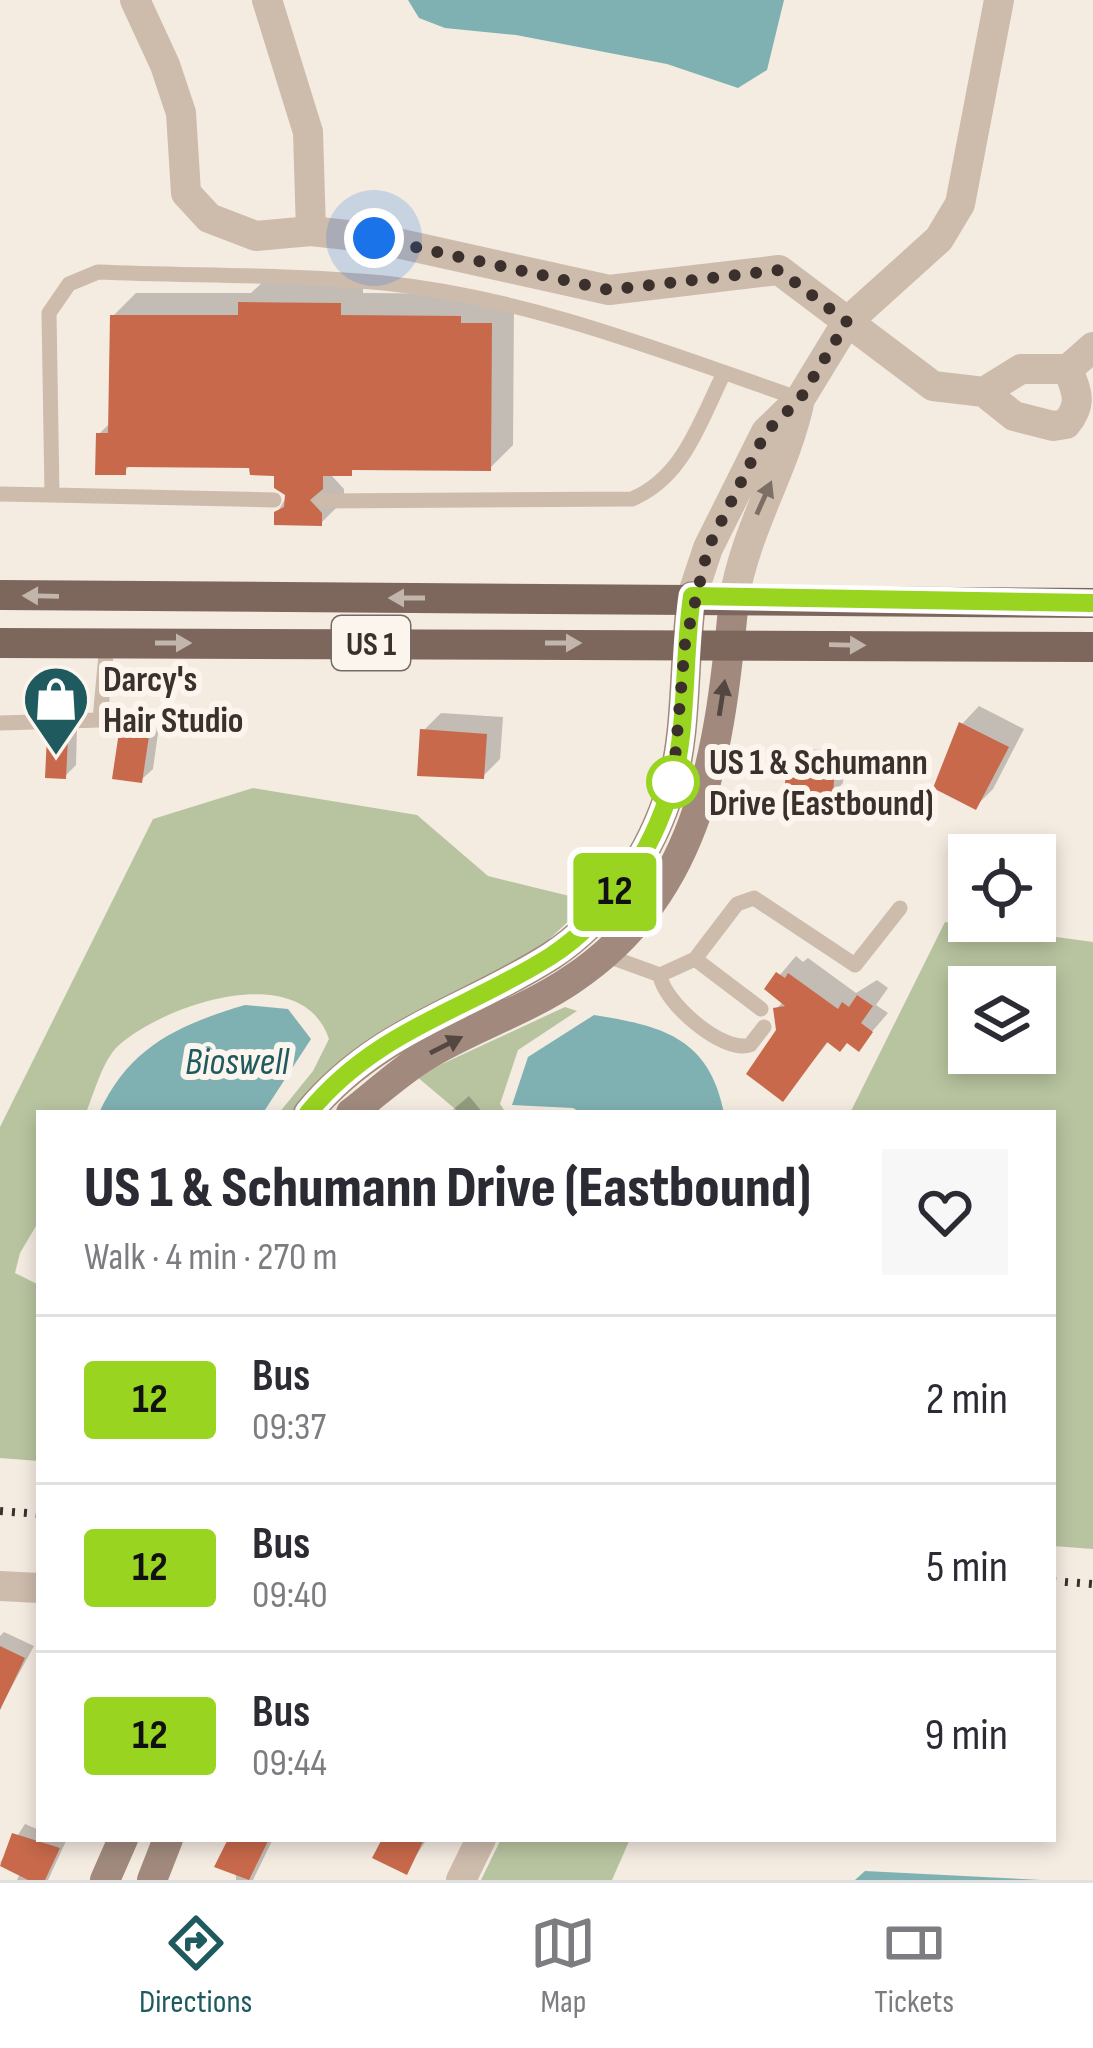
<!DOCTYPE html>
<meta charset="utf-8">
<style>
body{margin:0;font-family:"Sofia Sans Condensed",sans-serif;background:#f7f7f7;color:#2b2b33;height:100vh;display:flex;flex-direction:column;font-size:45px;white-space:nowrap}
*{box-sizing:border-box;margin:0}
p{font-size:39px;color:#7c7c81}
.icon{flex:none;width:66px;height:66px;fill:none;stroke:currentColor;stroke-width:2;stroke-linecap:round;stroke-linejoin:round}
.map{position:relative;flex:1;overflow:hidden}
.side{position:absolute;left:36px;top:1110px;width:1020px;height:732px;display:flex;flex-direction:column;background:#fff;border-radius:0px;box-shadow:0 6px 18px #0003}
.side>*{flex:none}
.badge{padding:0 24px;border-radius:9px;font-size:42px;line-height:78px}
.controls{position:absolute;left:948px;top:834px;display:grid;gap:24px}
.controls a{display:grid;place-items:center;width:108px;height:108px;border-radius:0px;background:#fff;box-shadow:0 6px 18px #0003;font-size:60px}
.you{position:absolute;width:60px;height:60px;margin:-30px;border:9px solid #fff;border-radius:50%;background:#1a73e8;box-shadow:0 0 0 18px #1a73e833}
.map>.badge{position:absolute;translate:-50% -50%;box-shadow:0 0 0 6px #fff}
.round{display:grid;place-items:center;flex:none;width:126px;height:126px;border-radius:0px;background:#f7f7f7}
.headline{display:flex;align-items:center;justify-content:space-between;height:204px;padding:0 48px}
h1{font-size:57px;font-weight:800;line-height:90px}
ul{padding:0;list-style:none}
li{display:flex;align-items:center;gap:36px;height:168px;padding:0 48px;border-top:3px solid #e1e1e2}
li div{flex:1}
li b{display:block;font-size:45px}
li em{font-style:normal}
li .badge{min-width:132px;font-weight:700;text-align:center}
.tabs{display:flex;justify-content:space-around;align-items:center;height:168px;border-top:3px solid #e1e1e2;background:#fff;font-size:33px;color:#7c7c81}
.tabs a{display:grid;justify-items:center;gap:6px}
.tabs .current{color:#1f5a5e}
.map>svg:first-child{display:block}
.green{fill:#b8c4a0;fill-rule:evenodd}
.water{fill:#7fb0b2}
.shadow{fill:#0003}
.building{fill:#c8694b}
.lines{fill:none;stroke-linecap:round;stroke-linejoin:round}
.lane{stroke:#cdbbac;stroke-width:15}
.street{stroke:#cdbbac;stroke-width:30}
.secondary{stroke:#a18a7d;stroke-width:30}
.primary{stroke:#7d675c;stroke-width:30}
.rail{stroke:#3b302b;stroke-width:8;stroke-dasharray:3 9;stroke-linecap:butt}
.oneway{fill:#7d6f65}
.oneway2{fill:#c2b5ac}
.oneway3{fill:#544640}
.line-casing{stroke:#fff;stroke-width:27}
.line{stroke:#99d420;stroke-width:18}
.walk{stroke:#3b302b;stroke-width:12;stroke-dasharray:0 21.6}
.stop-dot{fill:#fff;stroke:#99d420;stroke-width:6}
.labels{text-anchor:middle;stroke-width:12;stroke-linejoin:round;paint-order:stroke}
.shield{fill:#fbf5ee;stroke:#756b66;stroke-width:3}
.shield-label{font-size:33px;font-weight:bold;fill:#3b302b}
.poi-label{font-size:36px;font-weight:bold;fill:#3b302b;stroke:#fbf5ee;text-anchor:start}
.stop-label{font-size:36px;font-weight:bold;fill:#3b302b;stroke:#fbf5ee;text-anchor:start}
.water-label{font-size:39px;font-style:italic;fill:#1f5a5e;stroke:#fbf5ee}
</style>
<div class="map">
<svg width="1093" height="1880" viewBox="0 0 1093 1880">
<rect width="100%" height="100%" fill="#f4ebe1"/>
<path class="green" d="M253,788L417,815L488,876L590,901L543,945L366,1041L293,1113H279L313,1071L329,1039C302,958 164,1004 118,1046C103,1060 94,1093 86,1113H39V1221L20,1253L15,1273L39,1285V1461L0,1458V1127L153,819Z
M945,922L1093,942V1549L1053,1546V1113H850ZM1035,987V1053H969V987Z
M565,1007L577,1011L518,1050L500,1104L506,1113H460L416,1076Z
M501,1839H630L612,1880H481Z"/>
<path class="water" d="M408,0H784L767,70L738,88L667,64L516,35L445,28L419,18Z
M245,1005L288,1009L311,1039L263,1113H99C129,1047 178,1025 245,1005Z
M594,1015C662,1026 709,1037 724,1113H582L573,1108L512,1105L528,1057Z
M865,1871L1041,1880H855Z"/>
<path class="shadow" d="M265,280L363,281V293L482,294L514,302L513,445L490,468L356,467L332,476L344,489V500L321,523L277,513L288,494L277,473L252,465L131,464L124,472L99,434L112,421L113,316L136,293H251Z
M979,706L1024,729L993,789L976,806L962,724Z
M441,713L503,717L500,759L483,776L423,731Z
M133,722L159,726L153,769L141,780L121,733Z
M61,726L77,727L76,765L65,776L50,738Z
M801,749L845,751L843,783L832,795L790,760Z
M796,956L803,962L808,958L856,993L877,980L888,988L876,1005L888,1013L858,1048L848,1040L829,1041L783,1098L776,1009L784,1001L768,989Z
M469,1096L483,1113H449Z
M4,1632L34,1646L0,1708V1636Z
M25,1824L39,1830V1839H67L48,1880H17L20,1873L0,1863Z
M234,1839H273L253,1880H236Z
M385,1839H427L406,1871Z"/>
<path class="building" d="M238,302L341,303V315L461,316V323H492L491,471L352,470V476H323V489L310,500L322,513V526L274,525V512L284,507L285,495L274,488V476L250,475L249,468L126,467V475H95L96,433H108L110,315H238Z
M959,722L1009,747L976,810L933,788Z
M420,729L487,734L484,779L417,776Z
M119,732L149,736L142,783L112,779Z
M47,736L68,737L66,779L45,778Z
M787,759L835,761L833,798L784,795Z
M776,972L785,978L788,973L838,1009L842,1002L849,1007L857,995L873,1006L861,1023L873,1032L859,1052L847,1043L840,1052L827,1042L783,1102L746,1074L776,1030L773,1008L785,1006L764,989Z
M0,1646L25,1658L0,1710Z
M12,1833L60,1848L45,1880H28L0,1866Z
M228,1839H269L249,1880L214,1867Z
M382,1839H424L407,1875L372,1858Z"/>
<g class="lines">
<path class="lane" d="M0,494L52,495L49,313L69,284L98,272C193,276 289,274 384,283C529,298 664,352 800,399
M52,495L274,500
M322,501L632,499C684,477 700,421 724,373
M0,723L100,720L107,643
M602,954L660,975L695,959L737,904L754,898L855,965L900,908
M695,959L761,1009
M660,975C663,1002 723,1054 750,1045L764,1027"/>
<path class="street" d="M135,0L165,65L181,113L186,193L209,218L256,236L311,231L374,238L609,290L779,270L933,386L984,392L1014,416L1053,426L1066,424C1083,403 1077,393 1068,369
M267,0L308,132L311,231
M984,392L1021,369H1068L1093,347
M692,596L708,548L766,432L800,399L847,322L939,239L960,204L999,0
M734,599C746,527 786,468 800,399
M0,1586L39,1588
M461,1880L481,1839"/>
<path class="secondary" d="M308,1113C376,1031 466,1010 551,956C608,919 653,850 671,787C688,731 683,656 692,596
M351,1113C377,1093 403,1068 432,1052C477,1026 528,1009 571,980C704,892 720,745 734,599
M105,1880L123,1839
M152,1880L168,1839"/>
<path class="primary" d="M0,595L1093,603
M0,643L1093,647"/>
<path class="rail" d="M0,1511L39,1514
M1053,1581L1093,1584"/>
</g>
<defs><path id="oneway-solid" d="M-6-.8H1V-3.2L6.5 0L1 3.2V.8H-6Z" transform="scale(3)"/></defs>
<use class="oneway" href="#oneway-solid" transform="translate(764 498) rotate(-66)"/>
<g class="oneway2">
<use href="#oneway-solid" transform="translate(41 596) rotate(-179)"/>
<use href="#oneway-solid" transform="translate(407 598) rotate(180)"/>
<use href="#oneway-solid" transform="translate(173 643)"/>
<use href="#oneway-solid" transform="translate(563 643)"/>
<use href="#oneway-solid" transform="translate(847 645) rotate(1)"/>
</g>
<g class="oneway3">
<use href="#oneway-solid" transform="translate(722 698) rotate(-81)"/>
<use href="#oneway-solid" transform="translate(446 1045) rotate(-27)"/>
</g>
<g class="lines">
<g class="line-casing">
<path id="line" d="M308,1113C377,1029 465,1011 551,956C608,919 653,850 671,787C688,732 683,656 692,596L1093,603"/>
</g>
<use href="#line" class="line"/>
<path class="walk" d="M374,238L609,290L779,270L847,322L800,399L766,432L708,548L685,644L673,782"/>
</g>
<defs>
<g id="shop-pin" transform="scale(3.45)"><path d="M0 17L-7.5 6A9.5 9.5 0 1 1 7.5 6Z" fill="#1f5a5e" stroke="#fbf5ee"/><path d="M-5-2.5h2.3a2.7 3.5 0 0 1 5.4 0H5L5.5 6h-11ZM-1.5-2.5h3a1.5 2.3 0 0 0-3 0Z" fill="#fff"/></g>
</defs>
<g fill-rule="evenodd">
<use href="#shop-pin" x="56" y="699"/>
</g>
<circle class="stop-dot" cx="673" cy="782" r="24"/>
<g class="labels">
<rect class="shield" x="332" y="616" width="78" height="54" rx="9"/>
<g class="shield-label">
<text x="371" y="655">US 1</text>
</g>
<g class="poi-label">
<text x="103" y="691">Darcy's<tspan x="103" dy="41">Hair Studio</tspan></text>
</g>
<g class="stop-label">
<text x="709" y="774">US 1 &amp; Schumann<tspan x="709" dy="41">Drive (Eastbound)</tspan></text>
</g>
<g class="water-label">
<text x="237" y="1074">Bioswell</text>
</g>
</g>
</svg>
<div class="controls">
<a><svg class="icon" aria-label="locate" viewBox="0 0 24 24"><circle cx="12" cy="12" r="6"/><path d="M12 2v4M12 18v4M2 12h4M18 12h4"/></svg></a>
<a><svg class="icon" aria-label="layers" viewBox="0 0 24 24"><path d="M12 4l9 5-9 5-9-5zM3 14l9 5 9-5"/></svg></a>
</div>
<div class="you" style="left:374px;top:238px"></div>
<b class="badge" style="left:615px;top:892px;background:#99d420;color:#111">12</b>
<section class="side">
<div class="headline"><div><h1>US 1 &amp; Schumann Drive (Eastbound)</h1><p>Walk · 4 min · 270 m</p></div><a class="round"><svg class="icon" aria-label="heart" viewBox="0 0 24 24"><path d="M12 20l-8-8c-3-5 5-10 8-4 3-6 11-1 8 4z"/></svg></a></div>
<ul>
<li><span class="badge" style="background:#99d420;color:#111">12</span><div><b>Bus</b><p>09:37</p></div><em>2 min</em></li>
<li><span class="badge" style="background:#99d420;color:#111">12</span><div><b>Bus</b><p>09:40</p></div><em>5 min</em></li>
<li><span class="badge" style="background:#99d420;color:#111">12</span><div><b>Bus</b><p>09:44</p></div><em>9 min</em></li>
</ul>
</section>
</div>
<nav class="tabs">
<a class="current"><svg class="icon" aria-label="directions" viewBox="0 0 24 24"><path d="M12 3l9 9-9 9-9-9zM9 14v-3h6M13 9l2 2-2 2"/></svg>Directions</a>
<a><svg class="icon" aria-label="map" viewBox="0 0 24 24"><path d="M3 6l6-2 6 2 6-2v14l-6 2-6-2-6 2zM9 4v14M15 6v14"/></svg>Map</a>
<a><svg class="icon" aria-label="tickets" viewBox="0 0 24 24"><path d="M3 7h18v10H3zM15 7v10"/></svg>Tickets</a>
</nav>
